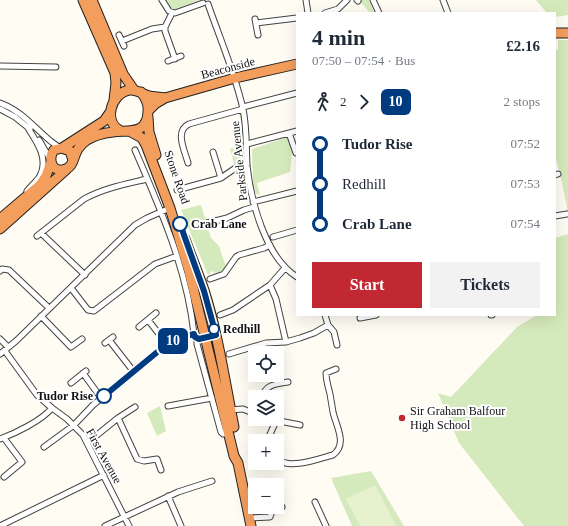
<!DOCTYPE html>
<meta charset="utf-8">
<style>
body{margin:0;font-family:Georgia,serif;background:#f2f2f3;color:#1f2937;height:100vh;display:flex;flex-direction:column;font-size:15px;white-space:nowrap}
*{box-sizing:border-box;margin:0}
p{font-size:13px;color:#747a83}
.icon{flex:none;width:22px;height:22px;fill:none;stroke:currentColor;stroke-width:2;stroke-linecap:round;stroke-linejoin:round}
.map{position:relative;flex:1;overflow:hidden}
.drawer{position:absolute;left:296px;top:12px;width:260px;height:304px;display:flex;flex-direction:column;background:#fff;border-radius:0px;box-shadow:0 4px 16px #0002}
.drawer>*{flex:none}
.badge{padding:0 8px;border-radius:6px;font-size:14px;line-height:26px}
.tools{position:absolute;left:248px;top:346px;display:grid;gap:8px}
.tools a{display:grid;place-items:center;width:36px;height:36px;border-radius:0px;background:#fff;box-shadow:0 4px 16px #0002;font-size:20px}
.map>.badge{position:absolute;translate:-50% -50%;box-shadow:0 0 0 2px #fff}
.legs{display:flex;align-items:center;gap:6px;height:44px;padding:0 16px;font-size:13px}
.legs p{margin-inline-start:auto}
.overview{display:flex;align-items:center;justify-content:space-between;height:68px;padding:0 16px}
h1{font-size:22px;font-weight:800;line-height:30px}
.cta{display:flex;gap:8px;margin-top:auto;padding:8px 16px}
.cta a{flex:1;height:46px;border-radius:0px;background:#c12832;color:#fff;font-size:16px;font-weight:800;line-height:46px;text-align:center}
.cta a+a{background:#f2f2f3;color:#1f2937}
ul{padding:0 16px;list-style:none}
li{display:flex;align-items:center;gap:14px;height:40px;font-size:15px}
li i{display:grid;place-items:center;width:6px;height:100%;margin:0 5px;background:currentColor}
li i::after{content:'';width:10px;height:10px;margin:-5px;border:3px solid;border-radius:50%;background:#fff}
li p{margin-inline-start:auto}
li:first-child i{background:linear-gradient(#0000 50%,currentColor 0)}
li:last-child i{background:linear-gradient(currentColor 50%,#0000 0)}
.map>svg:first-child{display:block}
.green{fill:#d5eabc}
.pitch{fill:#e6f1ce}
.lines{fill:none;stroke-linecap:round;stroke-linejoin:round}
.street-casing{stroke:#434343;stroke-width:7}
.highway-casing{stroke:#212121;stroke-width:11}
.street{stroke:#fff;stroke-width:5}
.highway{stroke:#f39e5d;stroke-width:9}
.line-1-casing{stroke:#fff;stroke-width:9}
.line-1{stroke:#003b80;stroke-width:6}
.stop-1-dot{fill:#fff;stroke:#003b80;stroke-width:2}
.poi-dot{fill:#c12832;stroke:#fff;stroke-width:1.5}
.labels{text-anchor:middle;stroke-width:4;stroke-linejoin:round;paint-order:stroke}
.street-label{font-size:12px;fill:#101010;stroke:#fff}
.stop-label{font-size:12px;font-weight:bold;fill:#101010;stroke:#fff;text-anchor:start}
.poi-label{font-size:12px;fill:#101010;stroke:#fff;text-anchor:start}
</style>
<div class="map">
<svg width="568" height="526" viewBox="0 0 568 526">
<rect width="100%" height="100%" fill="#fffcf3"/>
<path class="green" d="M165,0H199L176,9H172Z
M359,0H369L374,13H370Z
M536,0H568V15L555,17V13H547Z
M558,40H568V213L560,173L555,157V50H558Z
M242,113L245,162L235,166L230,149L242,146L238,130L243,128L239,114Z
M285,138L289,139L292,153L290,172L257,183L260,195L256,194L253,183L252,149Z
M201,205L211,238L219,246L227,270L214,273L212,271L210,272V274L208,275L181,210Z
M568,234V526H524L459,443L438,393L451,397L517,327L537,315H555V238Z
M160,406L166,431L157,436L147,413Z
M371,471L404,526H352L331,478Z"/>
<path class="pitch" d="M375,485L396,526H360L346,499Z"/>
<g class="lines">
<g class="street-casing">
<path id="street" d="M162,0L169,11L175,13L203,3
M306,0L308,13
M357,0L358,1
M373,0L379,13
M443,0L448,13
M208,4C220,39 235,73 243,109C247,128 246,147 247,166C251,201 265,257 297,277
M325,13L338,9L347,0
M255,19L258,35
M256,23L297,18
M165,27V31L175,59
M119,35L124,46
M122,41L152,29L165,27L172,13
M168,61L181,56
M0,66L56,67
M0,103C20,110 32,125 47,138C51,142 55,144 60,148
M243,107L297,93
M0,109L15,117L30,129
M289,133L296,153
M39,140L50,159
M247,144L297,131
M135,150C161,210 187,269 194,334L197,339V344L221,432L223,434L229,433
M213,152L221,178
M188,163C185,151 174,131 189,124L243,109
M555,175L558,174
M177,190L221,178L237,167L247,164
M27,191C31,186 37,181 40,176C49,159 37,142 28,128
M253,202L297,191
M555,216L567,214
M207,223L227,218L244,210L254,207
M41,233L85,275
M37,236L84,199C104,188 126,184 147,179
M273,237L297,230
M0,271L2,269L9,270L49,308
M210,279L224,274L236,257L239,255L264,248L270,245
M270,285L276,299L286,342
M71,288L88,310L94,311L155,264L177,256
M220,315L233,310L270,285L285,268
M491,315H492
M41,316L71,347L82,339
M360,318L376,315
M148,320L167,344
M328,325L334,332L337,345
M139,327L156,313
M0,339L8,347
M109,340L134,372
M105,343L113,337
M5,351L37,395L52,408L67,419L83,435L129,526
M0,354L16,341L135,225L147,218L170,208
M229,354L266,343L286,342L300,338L314,333L328,325L325,315
M83,373L101,398
M71,383L86,371
M262,397C266,384 276,384 288,382
M168,406L212,398
M229,410L243,409L255,414
M118,418L137,459L144,461L157,459L161,470
M269,419L300,425
M0,439C16,433 41,421 52,408
M87,441L97,435L118,418L135,407
M267,441L276,421
M44,447L74,425L93,405L134,372L167,344L179,338L194,334
M277,459C290,470 318,459 333,455C348,444 336,426 333,412C332,406 331,400 330,394C328,386 326,380 326,373L336,369
M4,477L22,462L4,438
M168,496L181,526
M315,502L326,526
M250,518L270,517L273,508L282,507
M0,526L104,475
M105,526L178,492L212,481"/>
</g>
<g class="highway-casing">
<path id="highway" d="M83,0L115,73L116,83L114,100
M92,0L123,74L134,90
M555,33H568
M148,111L155,104L165,98L235,78L297,64
M148,117L149,132L156,155
M121,131C103,123 110,94 129,90C137,89 142,94 149,96C155,97 160,97 165,98
M131,132L142,138L146,145L170,208L189,271L234,456L238,463L251,526
M62,148L104,121L111,111
M73,160L70,151L62,148L54,150C48,158 51,171 62,170C74,169 73,156 78,149C80,146 84,142 87,140C95,135 104,133 113,132C129,130 147,135 148,112C149,104 146,98 141,92
M0,219L40,185L46,176L51,162
M0,229L67,169
M185,239C191,256 198,273 204,290C218,334 225,382 234,427"/>
</g>
<use href="#street" class="street"/>
<use href="#highway" class="highway"/>
</g>
<g class="lines">
<g class="line-1-casing">
<path id="line-1" d="M104,396L167,344L179,338L194,334L195,337L199,339L216,335L204,291L180,224"/>
</g>
<use href="#line-1" class="line-1"/>
</g>
<g class="stop-1-dot">
<circle cx="180" cy="224" r="7"/>
<circle cx="214" cy="329" r="5"/>
<circle cx="104" cy="396" r="7"/>
</g>
<circle class="poi-dot" cx="402" cy="418" r="4"/>
<g class="labels">
<g class="street-label">
<text transform="translate(228 68) rotate(-15)" y="4">Beaconside</text>
<text transform="translate(239 161) rotate(-96)" y="4">Parkside Avenue</text>
<text transform="translate(177 177) rotate(71)" y="4">Stone Road</text>
<text transform="translate(104 456) rotate(61)" y="4">First Avenue</text>
</g>
<g class="stop-label">
<text x="191" y="228">Crab Lane</text>
<text x="223" y="333">Redhill</text>
<text x="93" y="400" text-anchor="end">Tudor Rise</text>
</g>
<g class="poi-label">
<text x="410" y="415">Sir Graham Balfour<tspan x="410" dy="14">High School</tspan></text>
</g>
</g>
</svg>
<div class="tools">
<a><svg class="icon" aria-label="locate" viewBox="0 0 24 24"><circle cx="12" cy="12" r="6"/><path d="M12 2v4M12 18v4M2 12h4M18 12h4"/></svg></a>
<a><svg class="icon" aria-label="layers" viewBox="0 0 24 24"><path d="M12 4l9 5-9 5-9-5zM3 14l9 5 9-5"/></svg></a>
<a>+</a>
<a>−</a>
</div>
<b class="badge" style="left:173px;top:341px;background:#003b80;color:#fff">10</b>
<section class="drawer">
<div class="overview"><div><h1>4 min</h1><p>07:50 – 07:54 · Bus</p></div><b>£2.16</b></div>
<div class="legs"><svg class="icon" aria-label="walk" viewBox="0 0 24 24"><circle cx="13" cy="4" r="2"/><path d="M13 8l-2 6 4 7M11 14l-3 7M7 12l3-4h3l4 4"/></svg>2<svg class="icon" aria-label="forward" viewBox="0 0 24 24"><path d="M9 5l7 7-7 7"/></svg><b class="badge" style="background:#003b80;color:#fff">10</b><p>2 stops</p></div>
<ul>
<li><i style="color:#003b80"></i><b>Tudor Rise</b><p>07:52</p></li>
<li><i style="color:#003b80"></i><span>Redhill</span><p>07:53</p></li>
<li><i style="color:#003b80"></i><b>Crab Lane</b><p>07:54</p></li>
</ul>
<div class="cta"><a>Start</a><a>Tickets</a></div>
</section>
</div>
